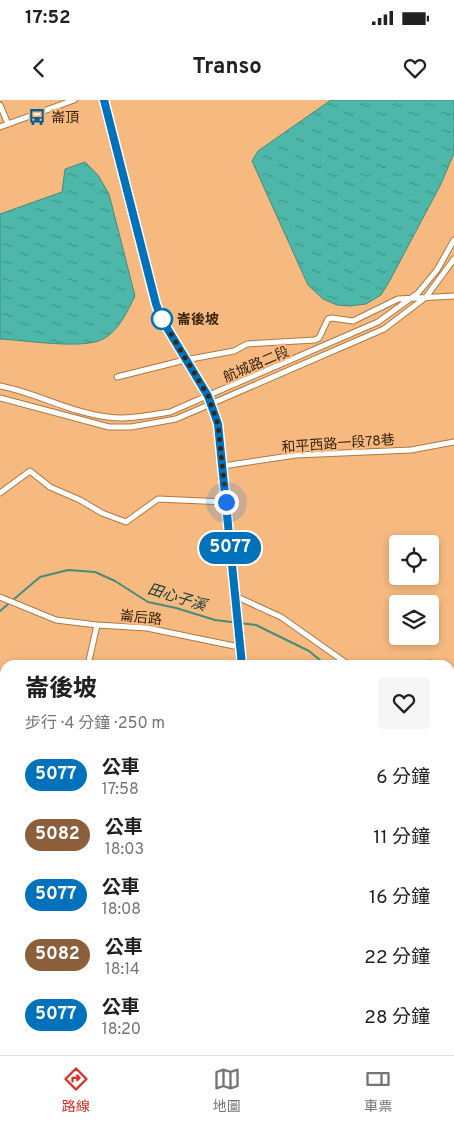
<!DOCTYPE html>
<html lang="zh-TW">
<meta charset="utf-8">
<style>
body{margin:0;font-family:Overpass,"Noto Sans TC",sans-serif;background:#f6f6f6;color:#202124;height:100vh;display:flex;flex-direction:column;font-size:19px;white-space:nowrap}
*{box-sizing:border-box;margin:0}
p{font-size:16px;color:#757577}
.icon{flex:none;width:28px;height:28px;fill:none;stroke:currentColor;stroke-width:2;stroke-linecap:round;stroke-linejoin:round}
.map{position:relative;flex:1;overflow:hidden}
.side{position:absolute;left:0px;top:560px;width:455px;height:395px;display:flex;flex-direction:column;background:#fff;border-radius:15px 15px 0 0;box-shadow:0 2px 8px #0003}
.side>*{flex:none}
.badge{padding:0 10px;border-radius:16px;font-size:18px;line-height:32px}
.tools{position:absolute;left:389px;top:435px;display:grid;gap:10px}
.tools a{display:grid;place-items:center;width:50px;height:50px;border-radius:5px;background:#fff;box-shadow:0 2px 8px #0003;font-size:25px}
.you{position:absolute;width:25px;height:25px;margin:-12px;border:4px solid #fff;border-radius:50%;background:#1a73e8;box-shadow:0 0 0 8px #1a73e833}
.map>.badge{position:absolute;translate:-50% -50%;box-shadow:0 0 0 2px #fff}
.round{display:grid;place-items:center;flex:none;width:52px;height:52px;border-radius:5px;background:#f6f6f6}
.headline{display:flex;align-items:center;justify-content:space-between;height:85px;padding:0 25px}
h1{font-size:24px;font-weight:700;line-height:38px}
ul{padding:0;list-style:none}
li{display:flex;align-items:center;gap:15px;height:60px;padding:0 25px}
li div{flex:1}
li b{display:block;font-size:19px}
li em{font-style:normal}
li .badge{min-width:55px;font-weight:700;text-align:center}
.status{display:flex;justify-content:space-between;align-items:center;height:35px;padding:0 25px;background:#fff;direction:ltr}
.status svg{height:14px;fill:currentColor}
header{display:flex;justify-content:space-between;align-items:center;height:65px;padding:0 25px;background:#fff;font-size:22px;font-weight:700}
.tab-bar{display:flex;justify-content:space-around;align-items:center;height:70px;border-top:1px solid #e0e0e0;background:#fff;font-size:14px;color:#757577}
.tab-bar a{display:grid;justify-items:center;gap:2px}
.tab-bar .active{color:#d93025}
.map>svg:first-child{display:block}
.water{fill:url(#water-ripples);stroke:#488b7b}
.lines{fill:none;stroke-linecap:round;stroke-linejoin:round}
.stream{stroke:#488b7b;stroke-width:2}
.minor-casing{stroke:#b0783f;stroke-width:7}
.minor{stroke:#fff;stroke-width:5}
.line-casing{stroke:#fff;stroke-width:11}
.line{stroke:#0072bc;stroke-width:8}
.walk{stroke:#3c250d;stroke-width:5;stroke-dasharray:0 9}
.stop-dot{fill:#fff;stroke:#0072bc;stroke-width:2.5}
.labels{text-anchor:middle;stroke-width:4.5;stroke-linejoin:round;paint-order:stroke}
.poi-label{font-size:14px;fill:#3c250d;stroke:#f6b980;text-anchor:start}
.stop-label{font-size:14px;font-weight:bold;fill:#3c250d;stroke:#f6b980;text-anchor:start}
.street-label{font-size:14px;fill:#3c250d;stroke:#f6b980}
.water-label{font-size:15px;font-style:italic;fill:#073a35;stroke:#f6b980}
</style>
<div class="status"><b>17:52</b><svg viewBox="0 0 49 12"><path d="M0 12V9h3v3zM5 12V6h3v6zM10 12V3h3v9zM15 12V0h3v12zM26 1h20v11H26zM47 4h2v5h-2z"/></svg></div>
<header><svg class="icon" aria-label="back" viewBox="0 0 24 24"><path d="M15 5l-7 7 7 7"/></svg>Transo<svg class="icon" aria-label="heart" viewBox="0 0 24 24"><path d="M12 20l-8-8c-3-5 5-10 8-4 3-6 11-1 8 4z"/></svg></header>
<div class="map">
<svg width="454" height="955" viewBox="0 0 454 955">
<defs>
<pattern id="water-ripples" width="26" height="14" patternUnits="userSpaceOnUse" patternTransform="scale(1.25)"><rect width="26" height="14" fill="#4db7aa"/><path d="M2 4q2-2 4 0t4 0M15 11q2-2 4 0t4 0" fill="none" stroke="#419589"/></pattern>
</defs>
<rect width="100%" height="100%" fill="#f6b980"/>
<path class="water" d="M331,0H454V53L441,84L389,182L381,195L366,204L350,206L337,205L323,199L308,185L252,61L258,51Z
M85,62L98,75L109,94L135,196C128,210 119,231 103,239C84,250 24,240 0,239V114L62,92L65,69Z"/>
<g class="lines">
<path class="stream" d="M0,511L40,477L68,470L95,472L115,481L148,502L176,508L215,520L256,525L309,551L326,565
M450,717L454,718
M0,752L5,754"/>
<g class="minor-casing">
<path id="minor" d="M104,0L155,204C172,246 202,281 219,324L242,565
M0,5L8,24
M0,27L74,0
M117,277L185,260L234,251L247,244L315,240L319,238L328,219L332,218L353,221L398,199L454,196
M0,286C37,293 71,313 108,317C128,320 150,315 170,312L378,222L418,193L437,170L454,140
M0,298L109,327H131L176,319L384,229L426,197L454,159
M223,366L296,355L411,350L454,342
M0,393L30,371L50,387L80,400L102,413L126,422L158,399L226,402
M235,496L281,517L349,565
M0,497L56,520L97,525L147,528L239,547
M88,565L97,525
M422,565L431,563
M450,703L454,704
M0,769L5,770
M450,854L454,855
M450,903H452
M450,949L454,950
M133,950L132,954L134,955
M323,950L324,955
M384,955L385,950
M406,955L408,950"/>
</g>
<use href="#minor" class="minor"/>
</g>
<g class="lines">
<g class="line-casing">
<path id="line" d="M104,0L156,204L161,218L208,296L218,324L242,565"/>
</g>
<use href="#line" class="line"/>
<path class="walk" d="M162,219L208,296L218,324L226,402"/>
</g>
<defs>
<g id="bus-bare" transform="scale(1.35)"><path d="M-5-6H5V4H4V6H2V4H-2V6H-4V4H-5ZM-3.5-4V0h7V-4ZM-3.5 1.2v1.5H-2V1.2ZM2 1.2v1.5H3.5V1.2Z" fill="#0d5d8f" stroke="#f6b980" stroke-width="2.5" paint-order="stroke"/></g>
</defs>
<g fill-rule="evenodd">
<use href="#bus-bare" x="37" y="17"/>
</g>
<circle class="stop-dot" cx="162" cy="219" r="10"/>
<g class="labels">
<g class="poi-label">
<text x="51" y="22">崙頂</text>
</g>
<g class="stop-label">
<text x="177" y="224">崙後坡</text>
</g>
<g class="street-label">
<text transform="translate(256 264) rotate(-23)" y="5">航城路二段</text>
<text transform="translate(338 343) rotate(-4)" y="5">和平西路一段78巷</text>
<text transform="translate(141 517) rotate(6)" y="5">崙后路</text>
</g>
<g class="water-label">
<text transform="translate(177 497) rotate(17)" y="5">田心子溪</text>
</g>
</g>
</svg>
<div class="tools">
<a><svg class="icon" aria-label="locate" viewBox="0 0 24 24"><circle cx="12" cy="12" r="6"/><path d="M12 2v4M12 18v4M2 12h4M18 12h4"/></svg></a>
<a><svg class="icon" aria-label="layers" viewBox="0 0 24 24"><path d="M12 4l9 5-9 5-9-5zM3 14l9 5 9-5"/></svg></a>
</div>
<div class="you" style="left:226px;top:402px"></div>
<b class="badge" style="left:230px;top:448px;background:#0072bc;color:#fff">5077</b>
<section class="side">
<div class="headline"><div><h1>崙後坡</h1><p>步行 · 4 分鐘 · 250 m</p></div><a class="round"><svg class="icon" aria-label="heart" viewBox="0 0 24 24"><path d="M12 20l-8-8c-3-5 5-10 8-4 3-6 11-1 8 4z"/></svg></a></div>
<ul>
<li><span class="badge" style="background:#0072bc;color:#fff">5077</span><div><b>公車</b><p>17:58</p></div><em>6 分鐘</em></li>
<li><span class="badge" style="background:#8b5e3c;color:#fff">5082</span><div><b>公車</b><p>18:03</p></div><em>11 分鐘</em></li>
<li><span class="badge" style="background:#0072bc;color:#fff">5077</span><div><b>公車</b><p>18:08</p></div><em>16 分鐘</em></li>
<li><span class="badge" style="background:#8b5e3c;color:#fff">5082</span><div><b>公車</b><p>18:14</p></div><em>22 分鐘</em></li>
<li><span class="badge" style="background:#0072bc;color:#fff">5077</span><div><b>公車</b><p>18:20</p></div><em>28 分鐘</em></li>
</ul>
</section>
</div>
<nav class="tab-bar">
<a class="active"><svg class="icon" aria-label="directions" viewBox="0 0 24 24"><path d="M12 3l9 9-9 9-9-9zM9 14v-3h6M13 9l2 2-2 2"/></svg>路線</a>
<a><svg class="icon" aria-label="map" viewBox="0 0 24 24"><path d="M3 6l6-2 6 2 6-2v14l-6 2-6-2-6 2zM9 4v14M15 6v14"/></svg>地圖</a>
<a><svg class="icon" aria-label="tickets" viewBox="0 0 24 24"><path d="M3 7h18v10H3zM15 7v10"/></svg>車票</a>
</nav>
